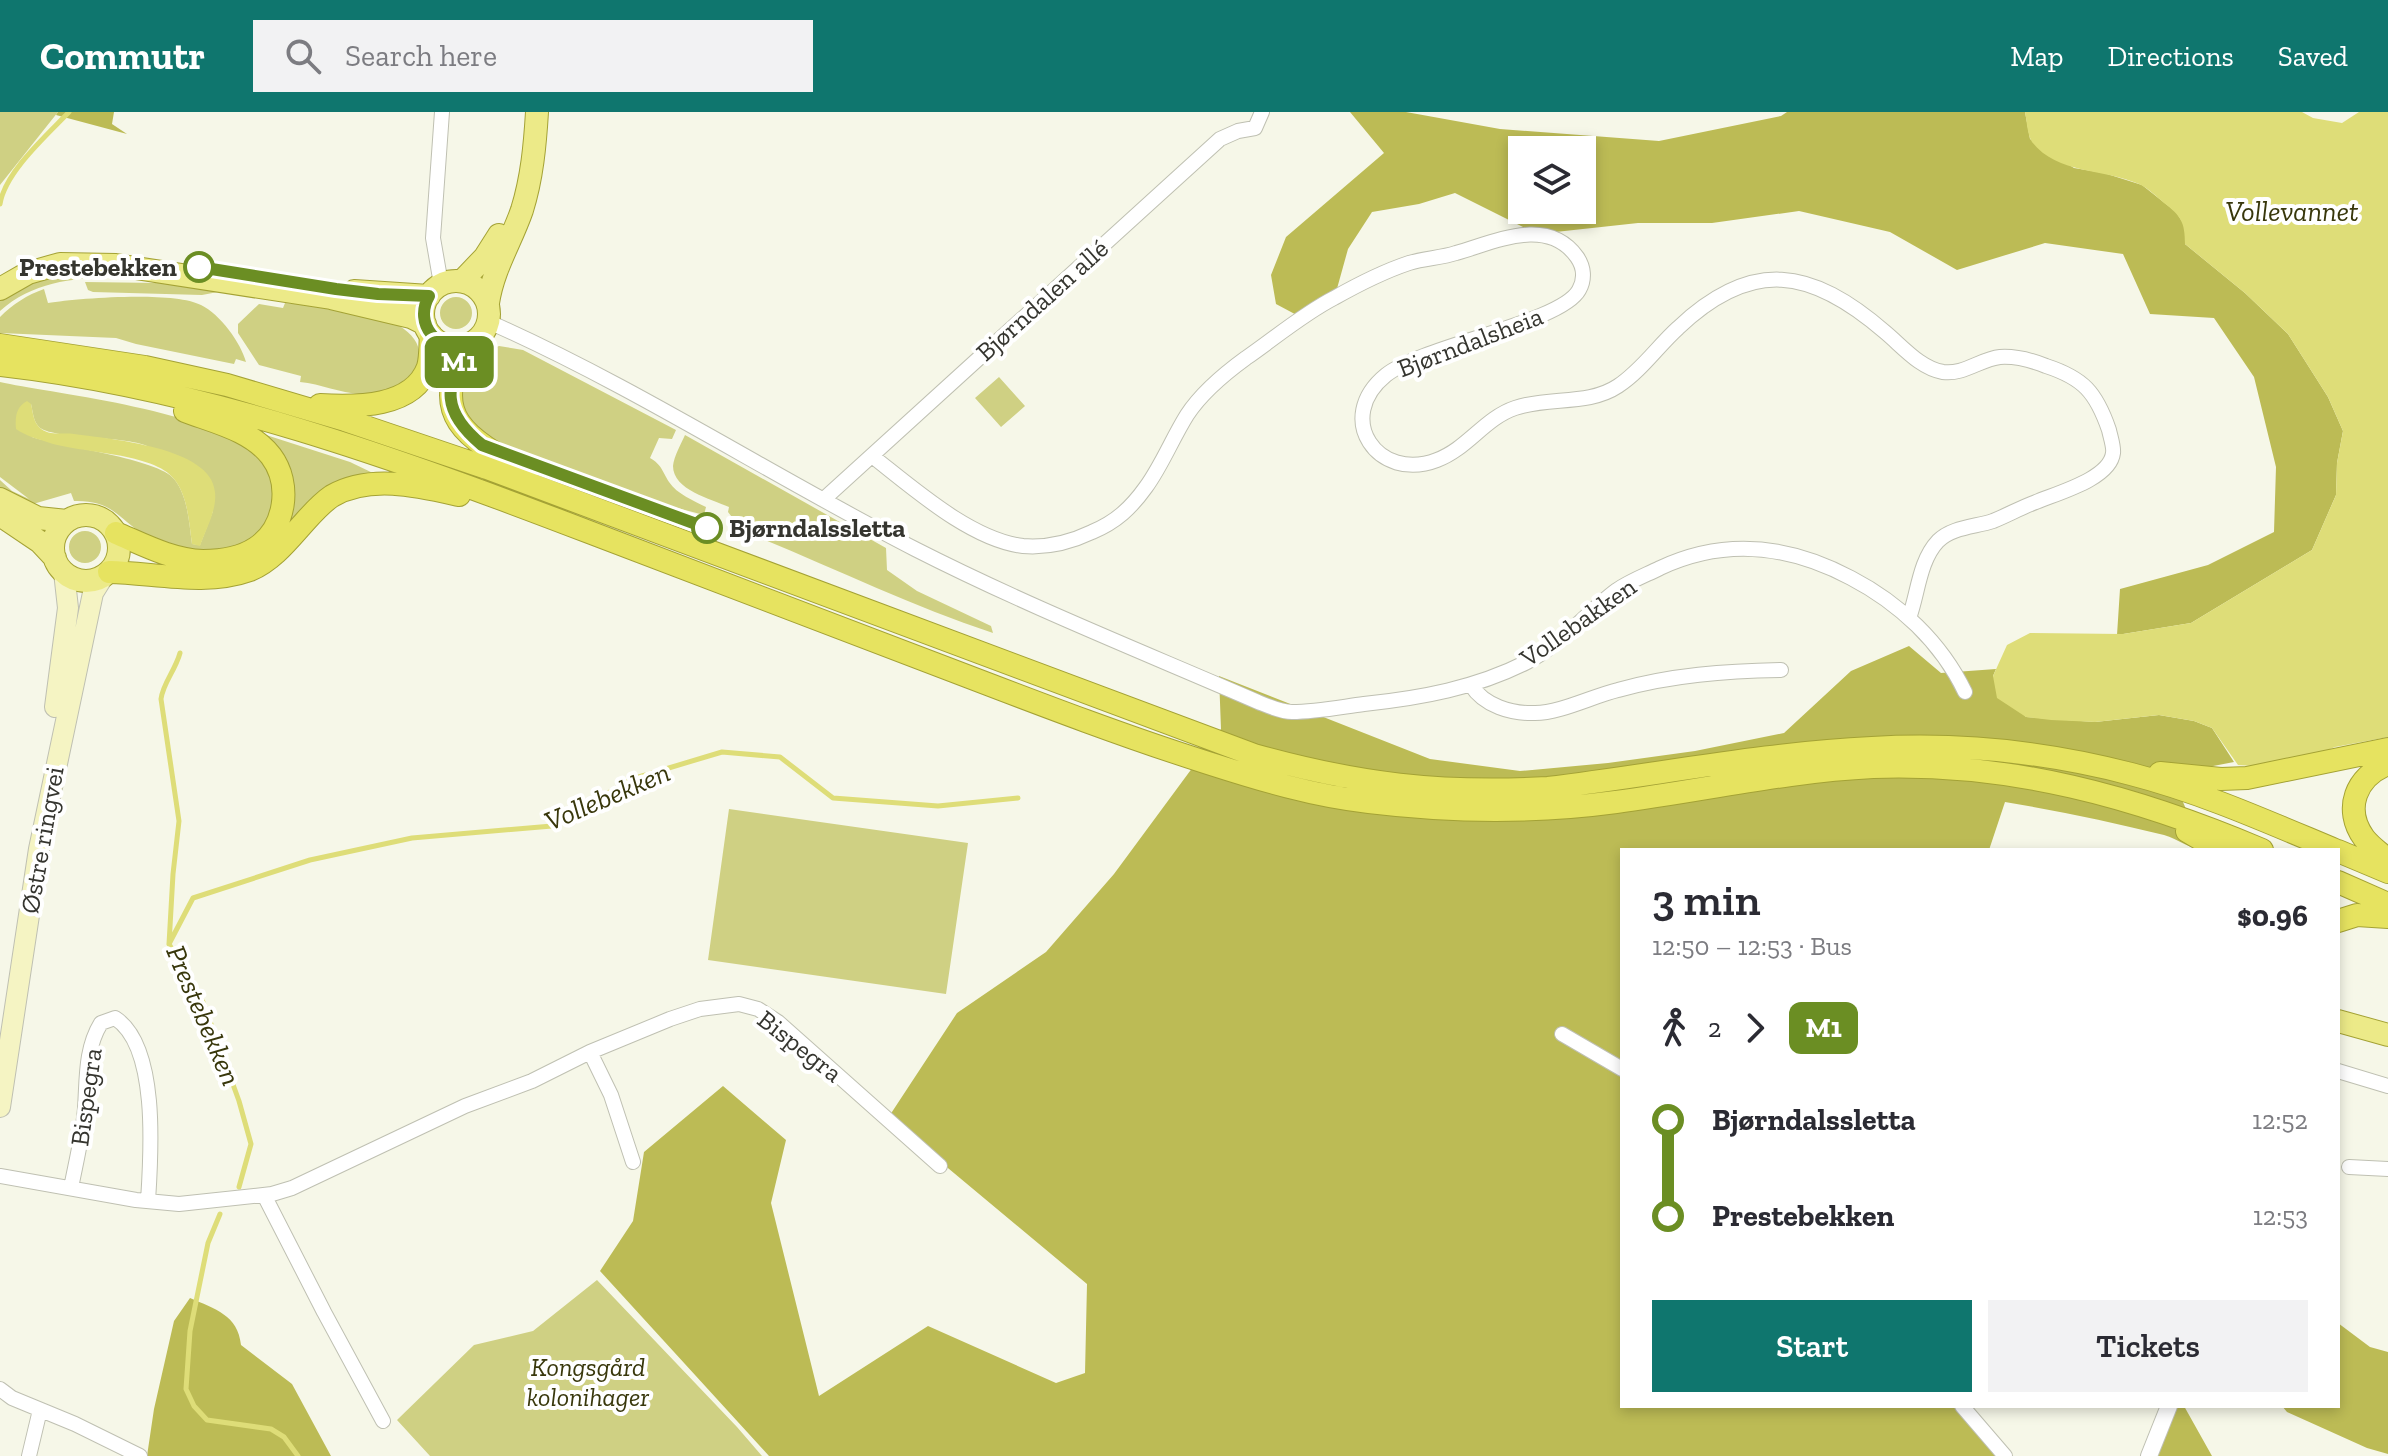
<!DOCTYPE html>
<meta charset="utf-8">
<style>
body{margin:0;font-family:"Zilla Slab",serif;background:#f2f2f3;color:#2b2b33;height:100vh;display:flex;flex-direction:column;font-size:30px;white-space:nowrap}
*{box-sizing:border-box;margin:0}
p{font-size:26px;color:#7c7c81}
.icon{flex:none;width:44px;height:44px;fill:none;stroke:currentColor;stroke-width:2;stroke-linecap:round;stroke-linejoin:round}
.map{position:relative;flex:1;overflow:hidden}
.drawer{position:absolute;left:1620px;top:736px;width:720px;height:560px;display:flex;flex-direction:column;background:#fff;border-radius:0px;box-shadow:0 4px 12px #0003}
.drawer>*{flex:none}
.badge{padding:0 16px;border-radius:12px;font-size:28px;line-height:52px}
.fabs{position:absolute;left:1508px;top:24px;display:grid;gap:16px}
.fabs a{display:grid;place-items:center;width:88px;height:88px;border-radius:0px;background:#fff;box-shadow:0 4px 12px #0003;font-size:40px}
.map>.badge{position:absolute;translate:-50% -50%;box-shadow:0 0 0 4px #fff}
.legs{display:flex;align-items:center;gap:12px;height:88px;padding:0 32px;font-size:26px}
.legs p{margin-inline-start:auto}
.overview{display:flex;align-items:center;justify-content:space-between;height:136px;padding:0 32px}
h1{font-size:44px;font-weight:600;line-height:60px}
.cta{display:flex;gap:16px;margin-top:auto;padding:16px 32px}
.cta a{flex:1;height:92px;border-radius:0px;background:#0f766e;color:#fff;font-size:32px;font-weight:600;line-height:92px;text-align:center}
.cta a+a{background:#f2f2f3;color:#2b2b33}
ul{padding:0 32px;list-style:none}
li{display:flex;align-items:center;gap:28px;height:96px;font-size:30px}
li i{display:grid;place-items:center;width:12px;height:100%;margin:0 10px;background:currentColor}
li i::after{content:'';width:20px;height:20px;margin:-10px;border:6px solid;border-radius:50%;background:#fff}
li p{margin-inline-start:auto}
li:first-child i{background:linear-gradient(#0000 50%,currentColor 0)}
li:last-child i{background:linear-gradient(currentColor 50%,#0000 0)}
header{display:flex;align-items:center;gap:48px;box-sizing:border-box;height:112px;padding:0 40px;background:#0f766e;color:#fff}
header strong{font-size:38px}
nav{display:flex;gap:44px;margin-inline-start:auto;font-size:28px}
.search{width:560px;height:72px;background:#f2f2f3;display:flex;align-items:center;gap:20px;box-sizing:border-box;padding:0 28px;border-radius:0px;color:#7c7c81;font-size:30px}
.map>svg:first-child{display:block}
.green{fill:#cfd083;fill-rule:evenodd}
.forest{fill:#bcbb55;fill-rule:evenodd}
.water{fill:#dedd78}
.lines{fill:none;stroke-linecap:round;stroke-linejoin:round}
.stream{stroke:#dedd78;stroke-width:5}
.minor-casing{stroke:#bfc0b2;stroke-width:16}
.tertiary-casing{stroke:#bfc0b2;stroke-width:18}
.secondary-casing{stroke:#bfc0b2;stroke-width:22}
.primary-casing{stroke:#a4a235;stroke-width:24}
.trunk-casing{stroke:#a4a235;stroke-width:24}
.minor{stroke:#fff;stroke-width:14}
.tertiary{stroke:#fff;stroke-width:16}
.secondary{stroke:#f5f4c3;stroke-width:20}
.primary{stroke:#ecea88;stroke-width:22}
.trunk{stroke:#e6e360;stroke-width:22}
.line-1-casing{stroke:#fff;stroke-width:18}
.line-1{stroke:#6b8e23;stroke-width:12}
.stop-1-dot{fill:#fff;stroke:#6b8e23;stroke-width:4}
.labels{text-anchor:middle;stroke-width:8;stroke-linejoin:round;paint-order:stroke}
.stop-label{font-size:26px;font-weight:bold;fill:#35352f;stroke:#fff;text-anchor:end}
.street-label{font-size:26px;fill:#35352f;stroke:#fff}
.park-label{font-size:26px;font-style:italic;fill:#39380c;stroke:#fff}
.water-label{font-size:28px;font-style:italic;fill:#38370b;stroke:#fff}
</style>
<header>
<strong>Commutr</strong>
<div class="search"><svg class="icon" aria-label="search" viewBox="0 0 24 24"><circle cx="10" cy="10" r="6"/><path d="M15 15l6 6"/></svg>Search here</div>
<nav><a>Map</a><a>Directions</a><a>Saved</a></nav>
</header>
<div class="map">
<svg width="2388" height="1344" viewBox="0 0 2388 1344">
<rect width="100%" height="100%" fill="#f6f7e8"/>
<path class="green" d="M0,0H58L0,73Z
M74,158C122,158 176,165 223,179L202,183L93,180L88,178L85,170L158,171C149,166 138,167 127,166C81,165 36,167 0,199V186C22,168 46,161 74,158Z
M44,177L48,191C79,186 174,179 201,193C220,202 241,231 246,250L236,247L234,252L136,232L116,226L0,221V205C13,192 27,183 44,177Z
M440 201a16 16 0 1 1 32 0a16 16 0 1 1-32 0Z
M285,191C320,194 368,194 398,213C447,242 401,285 360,282C340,281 321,272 300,270L301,264L259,253L238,221V212L259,192L283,196Z
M499,234L523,238L676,318L672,327L659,326L650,346C662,353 662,359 669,370C677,382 694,389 706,395L704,403L662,392L487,327C449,296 454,255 499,234Z
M999,265L1025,294L1001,315L975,286Z
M0,270C56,283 267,302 276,372C276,377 273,385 273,390C272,395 272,403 269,408C260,427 238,435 219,439C194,443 164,436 143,422C116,404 111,388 74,389L71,381L33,392L0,377V368L12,379L29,387L0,365ZM31,292C33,300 33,309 39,315C51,327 126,324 147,334C158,338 201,388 213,399L200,433L192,432C189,411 188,384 174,367C159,347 62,335 32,325Z
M263,322L350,350L377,363L291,415L286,413L292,398L294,378Z
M685,323L886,436L887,458L917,479L991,514L993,521C909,493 830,454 748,421L751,415L735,409L728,400L729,395C711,387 673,378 673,354C674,344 681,332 685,323Z
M69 435a16 16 0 1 1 32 0a16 16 0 1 1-32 0Z
M729,697L968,731L946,882L708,848Z
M597,1168L737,1315L762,1344H430L397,1308L474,1233L533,1219Z"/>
<path class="forest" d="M58,0H114L112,12L127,22L56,3Z
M1350,0H1406L1500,17L1659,29L1781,4L1787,0H2025L2030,27L2074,56L2104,61L2142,73L2176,100L2185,114V132L2245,181L2288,222L2328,285L2343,319L2337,351L2336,383L2312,438L2191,511L2117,523L2120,477L2208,453L2274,420L2276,355L2254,265L2214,206L2150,202L2123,142L2045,131L1957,158L1890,120L1799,99L1712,111H1638L1537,122L1455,81L1419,92L1372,100L1348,137L1333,191L1306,208L1276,192L1271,163L1286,125L1384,41ZM1522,38H1582V98H1522Z
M1909,534L1941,561L1996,557L1993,564L2026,605L2095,610L2159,603L2194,609L2212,616L2234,650L2208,655L2179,681L2204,738C2191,738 2178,727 2164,723C2111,710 2059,699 2005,690L1989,738H1622V1294H1969L1996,1344H769L600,1159L633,1109L644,1040L723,974L786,1028L771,1091L819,1284L928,1214L1056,1271L1085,1261L1087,1172L888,1006L957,901L1046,840L1114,762L1221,617L1219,564L1430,647L1520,659L1608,651L1695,639L1784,621L1851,559Z
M190,1186C215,1197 238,1203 241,1233L292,1272L331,1344H147L154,1297L174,1209Z
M2338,1211L2370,1235L2388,1240V1342L2367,1336L2287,1300L2282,1294H2338Z
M2171,1294H2184L2212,1344H2145Z"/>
<path class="water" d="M2025,0H2302L2313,6L2342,11L2359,0H2388V625L2335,635L2283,656L2238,653L2212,616L2194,609L2159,603L2095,610L2051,608L2026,605L1997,586L1993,564L2007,533L2030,521L2123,522L2191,511L2312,438L2336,383L2337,351L2343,319L2328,285L2288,222L2245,181L2185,132C2185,110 2181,104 2164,91C2156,84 2148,76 2139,72C2105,57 2057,62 2032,30C2027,22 2027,9 2025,0Z
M27,289L31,292C33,300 33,309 39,315C49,325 62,320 74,322C109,327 212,335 215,380C217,398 206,417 200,434L192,432C189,411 188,384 174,367C155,341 81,341 50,331C38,327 26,324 16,317C15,305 16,295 27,289Z"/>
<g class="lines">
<path class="stream" d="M0,92C5,60 47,23 69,0
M180,541C175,559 163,571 161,587L179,709L173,762L169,832L203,890L239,989L251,1032L239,1075
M169,832L193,786L310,748L412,726L552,714L632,667L722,640L780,645L833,686L938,694L1018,686
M220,1102L208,1131L190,1219L186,1277L194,1294L207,1308L271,1317L284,1325L298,1344"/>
<g class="minor-casing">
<path id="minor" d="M441,172L433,126L442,0
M489,210C636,275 772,364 915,437C1027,494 1143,540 1258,590C1268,594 1281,600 1292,600C1316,600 1341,595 1364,592C1421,586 1476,576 1527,550C1561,533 1587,500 1617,478C1630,469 1646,463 1660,456C1724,426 1789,433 1851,466C1899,491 1941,530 1965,580
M872,344C913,376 971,428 1023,434C1047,436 1071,430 1092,420C1116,410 1131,396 1146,375C1162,353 1172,327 1187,303C1202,280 1224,262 1246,246C1275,226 1303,202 1334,186C1357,173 1385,159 1409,151C1425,146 1441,146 1456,141C1493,131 1547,103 1577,145C1584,155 1585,167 1579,178C1561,211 1424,233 1386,263C1333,306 1378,371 1437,348C1467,337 1485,306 1515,296C1549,284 1588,294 1618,274C1641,259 1658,234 1678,216C1752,146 1811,156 1885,220C1903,235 1920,256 1943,260C1963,263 1981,247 2000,245C2016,244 2031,248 2046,254C2083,266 2096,280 2109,318C2110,323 2114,335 2113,341C2110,367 2057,381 2036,390C2022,395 2008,403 1993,409C1975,415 1952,415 1938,429C1919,449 1918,482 1909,506
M824,387L1220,27L1238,19L1255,16L1262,0
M1471,573C1484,594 1512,602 1535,601C1560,601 1593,584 1618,578C1671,563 1726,559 1781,558
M1562,922L1622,957
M590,940L611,983L633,1050
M2338,959L2388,974
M2349,1055L2388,1057
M0,1064L136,1088L179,1092L272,1082L292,1076L465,994L532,969L590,940L670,907L700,897L739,892L758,897L778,910L940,1054
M71,1076C76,1050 83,1022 85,996C87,967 85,937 101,911L115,906C159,934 151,1043 148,1089
M264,1083L324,1200L383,1309
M0,1277L12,1286L75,1312L140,1344
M1962,1294L2005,1344
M29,1344L40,1298"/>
</g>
<g class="tertiary-casing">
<path id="tertiary" d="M2149,1344L2169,1294"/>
</g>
<g class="secondary-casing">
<path id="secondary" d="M55,595L68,496L64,460
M0,995L39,737L93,481L103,465"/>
</g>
<g class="primary-casing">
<path id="primary" d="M423 202a33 33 0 1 1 66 0a33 33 0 1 1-66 0Z
M462,169L485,145L499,123
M0,177L28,161L60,152L116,153L331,186L411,205L425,212
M354,179L429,184
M488,191C493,157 511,130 522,98C532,66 535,33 537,0
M0,387L38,406L67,409
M53 436a33 33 0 1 1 66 0a33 33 0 1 1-66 0Z
M0,403L40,430L55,446
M2338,909L2388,923"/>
</g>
<g class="trunk-casing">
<path id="trunk" d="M469,232C426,304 466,326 527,359
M0,233L145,255L227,273L345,308L487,356L1254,643C1358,672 1440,682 1548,676C1656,663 1764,641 1872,636C1958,631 2047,640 2131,662C2201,680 2268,710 2335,738
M0,253C204,276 398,347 589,420C714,467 839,515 964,563C1045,594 1126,625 1208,651C1261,668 1314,684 1369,690C1451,700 1534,701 1616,690C1701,679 1788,659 1873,655C2011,650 2137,685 2262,738
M320,293C356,295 413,296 428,255C431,245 430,233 431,223
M116,421C144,433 172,448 203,449C221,449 241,446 256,436C286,416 292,372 271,344C251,318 214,310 185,299
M109,460C155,461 206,474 250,458C271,449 286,431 301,414C310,404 320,392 332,384C370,362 419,374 459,383
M2388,652C2356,664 2343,697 2364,726C2370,734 2380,741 2388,748
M2160,661L2221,667L2247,666L2388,637
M2187,719L2219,738
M2338,739L2388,760
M2338,770L2388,792
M2338,809L2357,803L2388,805"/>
</g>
<use href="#minor" class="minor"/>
<use href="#tertiary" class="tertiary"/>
<use href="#secondary" class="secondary"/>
<use href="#primary" class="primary"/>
<use href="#trunk" class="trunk"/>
</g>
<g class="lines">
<g class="line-1-casing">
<path id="line-1" d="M199,155L336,177L378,182L429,184C413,212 438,242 469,232C443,275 442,300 482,333L707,416"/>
</g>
<use href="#line-1" class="line-1"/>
</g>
<g class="stop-1-dot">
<circle cx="199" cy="155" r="14"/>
<circle cx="707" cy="416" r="14"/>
</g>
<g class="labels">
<g class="stop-label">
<text x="177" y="164">Prestebekken</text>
<text x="729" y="425" text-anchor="start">Bjørndalssletta</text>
</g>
<g class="street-label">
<text transform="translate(1042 188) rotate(-42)" y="9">Bjørndalen allé</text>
<text transform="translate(1470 230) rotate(-21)" y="9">Bjørndalsheia</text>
<text transform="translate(1578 510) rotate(-35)" y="9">Vollebakken</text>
<text transform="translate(42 728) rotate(-80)" y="9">Østre ringvei</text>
<text transform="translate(800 934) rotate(38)" y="9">Bispegra</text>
<text transform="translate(86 985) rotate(-82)" y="9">Bispegra</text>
</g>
<g class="park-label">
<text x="588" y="1264">Kongsgård<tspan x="588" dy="30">kolonihager</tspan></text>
</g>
<g class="water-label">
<text x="2292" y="109">Vollevannet</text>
<text transform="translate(607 684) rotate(-23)" y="10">Vollebekken</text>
<text transform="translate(204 903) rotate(67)" y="10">Prestebekken</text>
</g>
</g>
</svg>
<div class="fabs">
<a><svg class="icon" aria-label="layers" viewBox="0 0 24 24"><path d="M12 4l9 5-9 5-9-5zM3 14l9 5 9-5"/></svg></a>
</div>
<b class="badge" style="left:459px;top:250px;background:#6b8e23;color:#fff">M1</b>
<section class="drawer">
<div class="overview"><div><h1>3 min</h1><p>12:50 – 12:53 · Bus</p></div><b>$0.96</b></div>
<div class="legs"><svg class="icon" aria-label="walk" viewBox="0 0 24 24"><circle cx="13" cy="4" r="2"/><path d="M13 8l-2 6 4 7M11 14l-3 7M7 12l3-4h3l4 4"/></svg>2<svg class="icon" aria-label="forward" viewBox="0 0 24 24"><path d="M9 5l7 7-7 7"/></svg><b class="badge" style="background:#6b8e23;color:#fff">M1</b></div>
<ul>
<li><i style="color:#6b8e23"></i><b>Bjørndalssletta</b><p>12:52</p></li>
<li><i style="color:#6b8e23"></i><b>Prestebekken</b><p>12:53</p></li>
</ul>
<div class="cta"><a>Start</a><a>Tickets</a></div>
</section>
</div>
